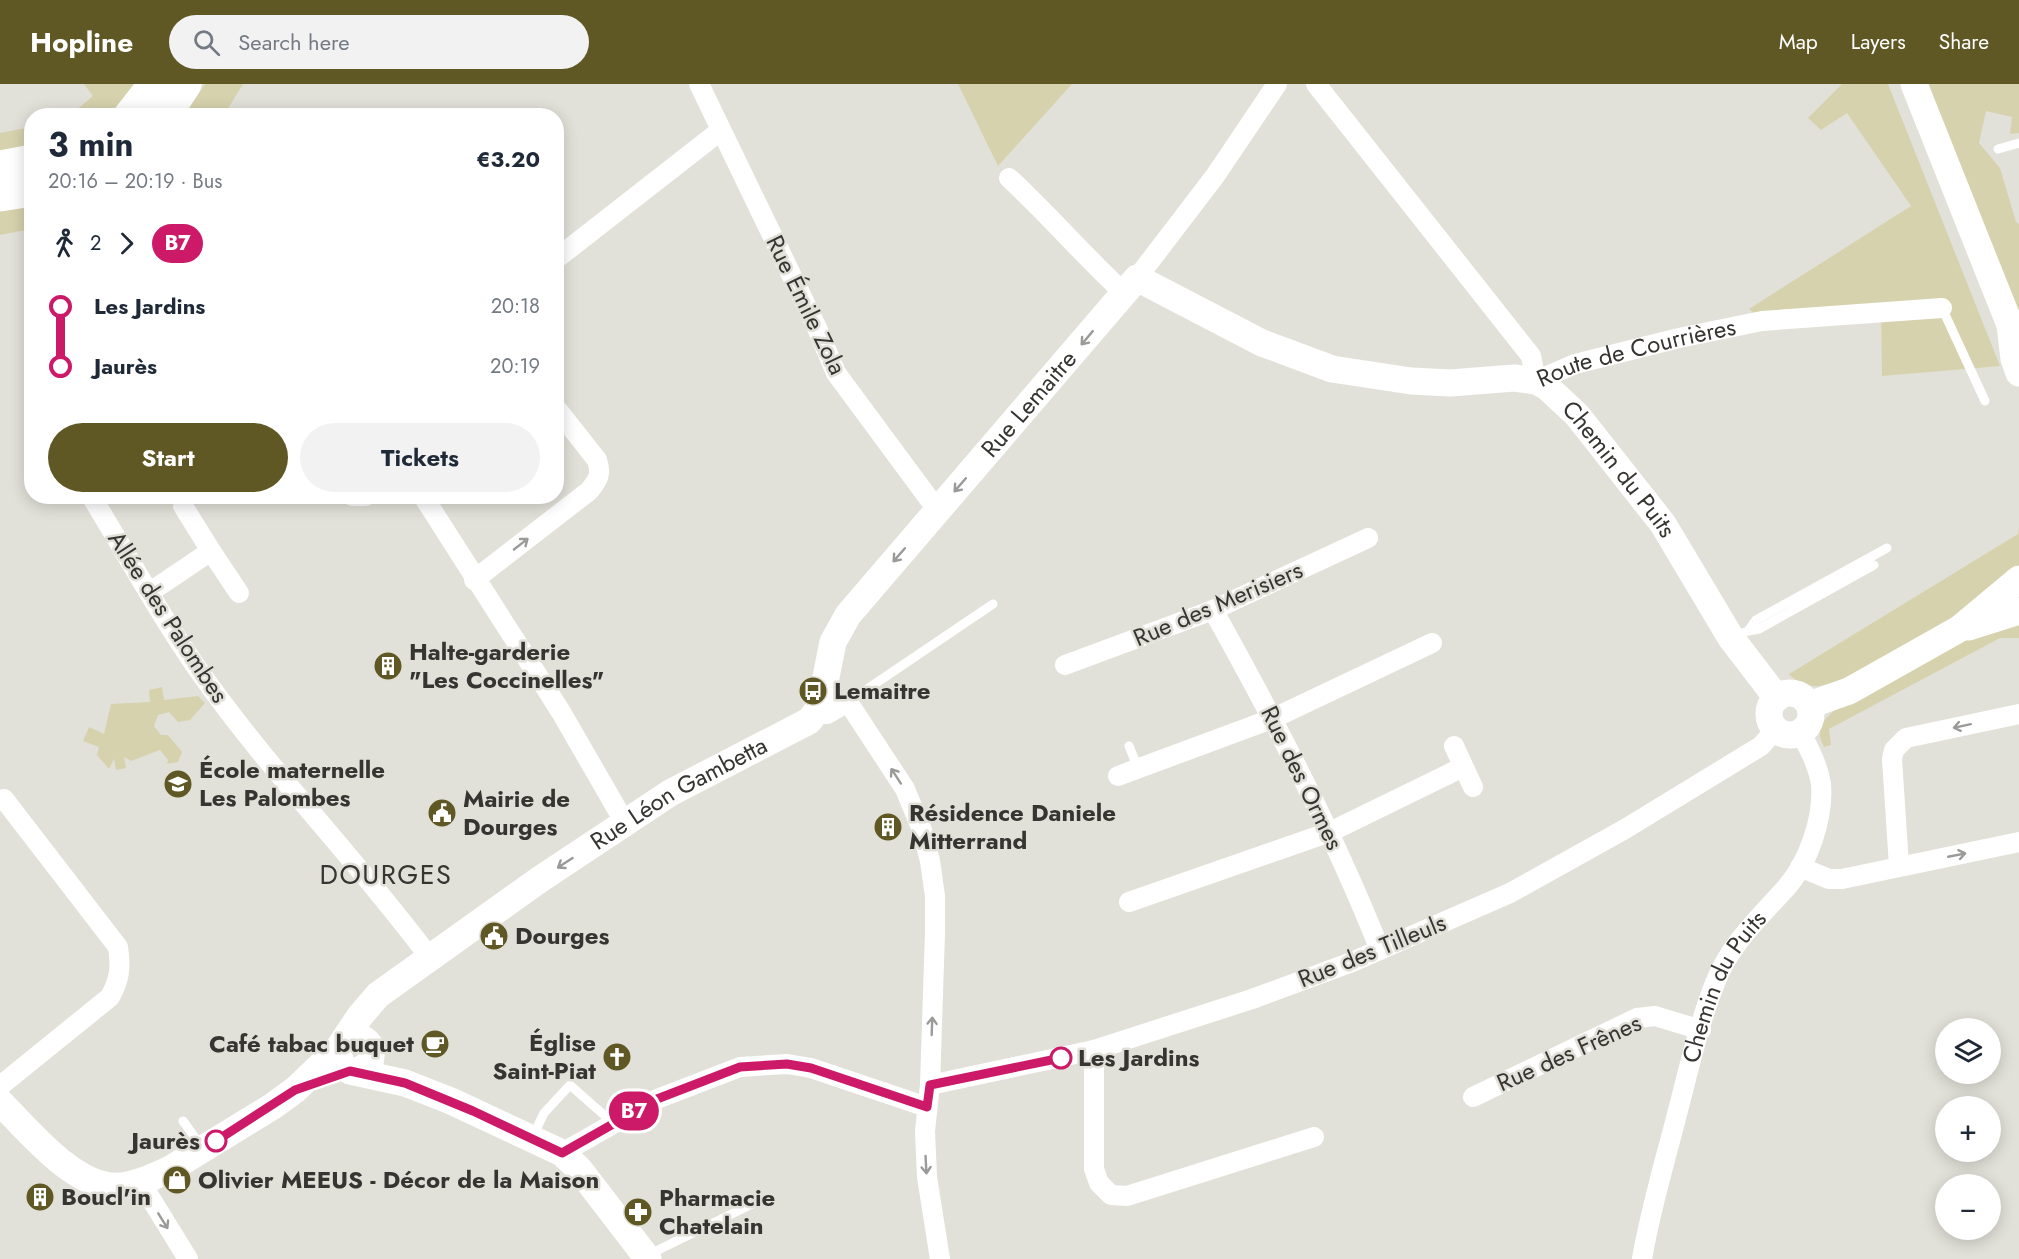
<!DOCTYPE html>
<meta charset="utf-8">
<style>
body{margin:0;font-family:Jost,sans-serif;background:#f2f2f3;color:#1f2937;height:100vh;display:flex;flex-direction:column;font-size:22px;white-space:nowrap}
*{box-sizing:border-box;margin:0}
p{font-size:20px;color:#747a83}
.icon{flex:none;width:33px;height:33px;fill:none;stroke:currentColor;stroke-width:2;stroke-linecap:round;stroke-linejoin:round}
.map{position:relative;flex:1;overflow:hidden}
.sheet{position:absolute;left:24px;top:24px;width:540px;height:396px;display:flex;flex-direction:column;background:#fff;border-radius:24px;box-shadow:0 3px 15px #0003}
.sheet>*{flex:none}
.badge{padding:0 12px;border-radius:20px;font-size:21px;line-height:39px}
.fabs{position:absolute;left:1935px;top:934px;display:grid;gap:12px}
.fabs a{display:grid;place-items:center;width:66px;height:66px;border-radius:50%;background:#fff;box-shadow:0 3px 15px #0003;font-size:30px}
.map>.badge{position:absolute;translate:-50% -50%;box-shadow:0 0 0 3px #fff}
.legs{display:flex;align-items:center;gap:9px;height:66px;padding:0 24px;font-size:20px}
.legs p{margin-inline-start:auto}
.headline{display:flex;align-items:center;justify-content:space-between;height:102px;padding:0 24px}
h1{font-size:33px;font-weight:700;line-height:45px}
.action{display:flex;gap:12px;margin-top:auto;padding:12px 24px}
.action a{flex:1;height:69px;border-radius:36px;background:#5f5824;color:#fff;font-size:24px;font-weight:700;line-height:69px;text-align:center}
.action a+a{background:#f2f2f3;color:#1f2937}
ul{padding:0 24px;list-style:none}
li{display:flex;align-items:center;gap:21px;height:60px;font-size:22px}
li i{display:grid;place-items:center;width:9px;height:100%;margin:0 8px;background:currentColor}
li i::after{content:'';width:15px;height:15px;margin:-8px;border:4px solid;border-radius:50%;background:#fff}
li p{margin-inline-start:auto}
li:first-child i{background:linear-gradient(#0000 50%,currentColor 0)}
li:last-child i{background:linear-gradient(currentColor 50%,#0000 0)}
header{display:flex;align-items:center;gap:36px;box-sizing:border-box;height:84px;padding:0 30px;background:#5f5824;color:#fff}
header strong{font-size:28px}
nav{display:flex;gap:33px;margin-inline-start:auto;font-size:21px}
.search{width:420px;height:54px;background:#f2f2f3;display:flex;align-items:center;gap:15px;box-sizing:border-box;padding:0 21px;border-radius:33px;color:#747a83;font-size:22px}
.map>svg:first-child{display:block}
.green{fill:#d6d2ad}
.lines{fill:none;stroke-linecap:round;stroke-linejoin:round}
.lane{stroke:#fff;stroke-width:9}
.street{stroke:#fff;stroke-width:20}
.secondary{stroke:#fff;stroke-width:27}
.highway{stroke:#fff;stroke-width:33}
.oneway{stroke:#9a9a98}
.line-1-casing{stroke:#fff;stroke-width:14}
.line-1{stroke:#cc1a69;stroke-width:9}
.stop-1-dot{fill:#fff;stroke:#cc1a69;stroke-width:3}
.labels{text-anchor:middle;stroke-width:5;stroke-linejoin:round;paint-order:stroke}
.street-label{font-size:24px;fill:#363532;stroke:#e2e1d9}
.poi-label{font-size:24px;font-weight:bold;fill:#363532;stroke:#e2e1d9;text-anchor:start}
.stop-label{font-size:24px;font-weight:bold;fill:#363532;stroke:#e2e1d9;text-anchor:start}
.quarter-label{font-size:27px;letter-spacing:1.5px;fill:#363532;stroke:#e2e1d9}
</style>
<header>
<strong>Hopline</strong>
<div class="search"><svg class="icon" aria-label="search" viewBox="0 0 24 24"><circle cx="10" cy="10" r="6"/><path d="M15 15l6 6"/></svg>Search here</div>
<nav><a>Map</a><a>Layers</a><a>Share</a></nav>
</header>
<div class="map">
<svg width="2019" height="1175" viewBox="0 0 2019 1175">
<rect width="100%" height="100%" fill="#e2e1d9"/>
<path class="green" d="M84,0H138C116,30 104,31 69,32L93,12Z
M205,0H243L224,31L184,32Z
M958,0H1072L998,82Z
M1842,0H1888L2000,282L1882,292L1881,219L1756,231L1749,225L1911,122L1847,29L1821,46L1808,34Z
M1926,0H2019V49L2010,50L2012,33L1986,27L1979,59L2000,84L2016,138L2019,140V228Z
M31,43V64L0,69V49Z
M31,121V145L0,151V125Z
M2019,443V487C1987,513 1856,599 1818,602C1809,603 1795,597 1789,590L2018,450Z
M2019,534V554H2000L1829,645L1831,661L1824,663C1816,646 1819,640 1834,627L1963,555Z
M162,603L164,616L198,612L205,619L190,636L178,638L169,628L158,631L154,642L161,651H168L182,668L178,678L167,680L168,676L160,666L131,677L124,673L126,684L116,686L114,675L109,685L97,671L99,663L83,657L89,643L104,650L111,620L150,618L149,606Z"/>
<g class="lines">
<path class="lane" d="M1998,65L2019,59
M1942,224L1985,317
M1748,547L1759,545L1874,481
M1733,553L1748,547L1756,536L1887,464
M848,618L993,520
M1129,662L1138,684
M183,1037L201,1062
M533,1052L544,1029L570,1001L613,1039
M648,1171L756,1118"/>
<g class="street">
<path d="M699,0L817,244L836,289L938,427"/>
<path id="s1" d="M1316,0L1531,272L1536,297L1575,280L1679,254L1762,237L1942,224"/>
<path d="M1009,94C1049,131 1084,172 1124,209"/>
<path d="M556,175L720,47"/>
<path d="M1137,194L1215,92L1277,0"/>
<path d="M91,412C131,477 167,544 212,605C280,698 361,781 430,874"/>
<path d="M352,412H366"/>
<path d="M423,412L561,628L625,739"/>
<path d="M183,422L211,467"/>
<path d="M474,496L589,407C598,396 602,390 597,376L556,324"/>
<path d="M150,508L211,467L239,509"/>
<path d="M1213,526C1275,637 1333,748 1380,866"/>
<path d="M1065,581L1213,526L1368,454"/>
<path d="M816,630H827L848,618L905,705L922,746L930,777L935,812V849L930,1001L925,1047L927,1093L940,1175"/>
<path d="M1454,662L1473,703"/>
<path d="M1118,692L1274,634L1432,559"/>
<path d="M1899,782L1892,675L1894,666L1906,654L2019,630"/>
<path d="M1800,783L1829,795H1842L2019,758"/>
<path d="M1129,818L1330,748L1463,683"/>
<path d="M1094,966V1085L1099,1099L1111,1111L1127,1112L1314,1053"/>
<path d="M930,1001L1094,966L1252,915L1352,878L1510,809L1625,745L1761,662L1775,646"/>
<path d="M0,1002L110,913C120,895 121,883 118,863L4,715"/>
<path d="M1473,1013L1637,934L1655,932L1701,946"/>
<path d="M562,1069L657,1015L740,983L787,980L811,984L927,1023"/>
<path d="M140,1097L188,1175"/>
<path id="s2" d="M1642,1175C1650,1127 1664,1081 1676,1034C1688,989 1698,942 1715,899C1730,860 1758,835 1785,805C1808,780 1824,734 1821,700C1818,681 1809,665 1801,649"/>
</g>
<g class="secondary">
<path d="M1914,0L2010,241L2019,255"/>
<path d="M2010,241L2014,275L2019,289"/>
<path d="M1969,543L2019,527"/>
<circle cx="1790" cy="630" r="21"/>
<path d="M1809,621L1849,607L1959,545L2019,495"/>
<path d="M344,956C356,950 366,953 372,965L370,980L356,988"/>
<path d="M0,1018C28,1046 76,1106 119,1102C137,1101 156,1092 172,1084L273,1022L295,1006L338,965"/>
<path id="s3" d="M648,1175L579,1085L562,1069L451,1017L405,999L350,987L341,981L338,965L360,932L378,911L539,796L670,709L809,637L820,623L833,558L848,531L1137,194L1262,259L1332,285L1411,297L1450,299L1514,294L1536,297L1547,303L1577,331L1663,440L1731,554L1777,614"/>
</g>
<path class="highway" d="M130,32L155,0
M164,32L185,0
M0,83L32,77
M0,111L32,106"/>
</g>
<defs><path id="oneway-shaft" d="M-6 0H5M1.5-3L5.5 0L1.5 3" fill="none" stroke-width="1.6" stroke-linecap="round" stroke-linejoin="round" transform="scale(1.5)"/></defs>
<g class="oneway">
<use href="#oneway-shaft" transform="translate(1087 254) rotate(130)"/>
<use href="#oneway-shaft" transform="translate(960 401) rotate(131)"/>
<use href="#oneway-shaft" transform="translate(521 460) rotate(-38)"/>
<use href="#oneway-shaft" transform="translate(899 471) rotate(131)"/>
<use href="#oneway-shaft" transform="translate(1962 642) rotate(168)"/>
<use href="#oneway-shaft" transform="translate(896 692) rotate(-123)"/>
<use href="#oneway-shaft" transform="translate(1957 771) rotate(-11)"/>
<use href="#oneway-shaft" transform="translate(565 779) rotate(147)"/>
<use href="#oneway-shaft" transform="translate(932 942) rotate(-88)"/>
<use href="#oneway-shaft" transform="translate(926 1081) rotate(87)"/>
<use href="#oneway-shaft" transform="translate(163 1137) rotate(58)"/>
</g>
<g class="lines">
<g class="line-1-casing">
<path id="line-1" d="M216,1057L295,1006L350,987L405,999L473,1027L562,1069L657,1015L740,983L787,980L811,984L927,1023L930,1001L1061,974"/>
</g>
<use href="#line-1" class="line-1"/>
</g>
<defs>
<g id="building-disc" transform="scale(1.5)"><circle r="9.5" fill="#5f5824" stroke="#e2e1d9"/><path d="M-4-6H4V6H1V3H-1V6H-4ZM-2.5-4.3h1.7v1.8h-1.7ZM.8-4.3h1.7v1.8H.8ZM-2.5-1h1.7V.8h-1.7ZM.8-1h1.7V.8H.8Z" fill="#fff"/></g>
<g id="bus-disc" transform="scale(1.5)"><circle r="9.5" fill="#5f5824" stroke="#e2e1d9"/><path d="M-5-6H5V4H4V6H2V4H-2V6H-4V4H-5ZM-3.5-4V0h7V-4ZM-3.5 1.2v1.5H-2V1.2ZM2 1.2v1.5H3.5V1.2Z" fill="#fff"/></g>
<g id="school-disc" transform="scale(1.5)"><circle r="9.5" fill="#5f5824" stroke="#e2e1d9"/><path d="M0-5L7-2L0 1L-7-2ZM-4 1L0 2.5L4 1V4Q0 6-4 4Z" fill="#fff"/></g>
<g id="civic-disc" transform="scale(1.5)"><circle r="9.5" fill="#5f5824" stroke="#e2e1d9"/><path d="M-.6-6.5H3V-4.5H.6V-3L4-1V1h2V6H-6V1h2V-1L-.6-3ZM-1.2 2.5V6h2.4V2.5Z" fill="#fff"/></g>
<g id="cafe-disc" transform="scale(1.5)"><circle r="9.5" fill="#5f5824" stroke="#e2e1d9"/><path d="M-5.5-4.5H6V0H3Q3 3.5 0 3.5H-2.5Q-5.5 3.5-5.5 0ZM3-3.2v2h1.7v-2ZM-6 4.5H4V6H-6Z" fill="#fff"/></g>
<g id="church-disc" transform="scale(1.5)"><circle r="9.5" fill="#5f5824" stroke="#e2e1d9"/><path d="M-1.2-6h2.4v3.5h3.3v2.4h-3.3V6h-2.4V-.1h-3.3v-2.4h3.3Z" fill="#fff"/></g>
<g id="shop-disc" transform="scale(1.5)"><circle r="9.5" fill="#5f5824" stroke="#e2e1d9"/><path d="M-5-2.5h2.3a2.7 3.5 0 0 1 5.4 0H5L5.5 6h-11ZM-1.5-2.5h3a1.5 2.3 0 0 0-3 0Z" fill="#fff"/></g>
<g id="pharmacy-disc" transform="scale(1.5)"><circle r="9.5" fill="#5f5824" stroke="#e2e1d9"/><path d="M-2-6h4v4h4v4h-4v4h-4v-4h-4v-4h4Z" fill="#fff"/></g>
</defs>
<g fill-rule="evenodd">
<use href="#building-disc" x="388" y="582"/>
<use href="#bus-disc" x="813" y="607"/>
<use href="#school-disc" x="178" y="700"/>
<use href="#civic-disc" x="442" y="729"/>
<use href="#building-disc" x="888" y="743"/>
<use href="#civic-disc" x="494" y="852"/>
<use href="#cafe-disc" x="435" y="960"/>
<use href="#church-disc" x="617" y="973"/>
<use href="#shop-disc" x="177" y="1096"/>
<use href="#building-disc" x="40" y="1113"/>
<use href="#pharmacy-disc" x="638" y="1128"/>
</g>
<g class="stop-1-dot">
<circle cx="1061" cy="974" r="10"/>
<circle cx="216" cy="1057" r="10"/>
</g>
<g class="labels">
<g class="street-label">
<text transform="translate(806 221) rotate(64)" y="8">Rue Émile Zola</text>
<text dy="8" stroke="none"><textPath href="#s1" startOffset="477">Route de Courrières</textPath></text>
<text dy="8" stroke="none"><textPath href="#s3" startOffset="1364">Rue Lemaitre</textPath></text>
<text dy="8" stroke="none"><textPath href="#s3" startOffset="2073">Chemin du Puits</textPath></text>
<text transform="translate(1218 520) rotate(-23)" y="8">Rue des Merisiers</text>
<text transform="translate(168 533) rotate(57)" y="8">Allée des Palombes</text>
<text transform="translate(1302 694) rotate(64)" y="8">Rue des Ormes</text>
<text dy="8" stroke="none"><textPath href="#s3" startOffset="822">Rue Léon Gambetta</textPath></text>
<text transform="translate(1372 867) rotate(-22)" y="8">Rue des Tilleuls</text>
<text dy="8" stroke="none"><textPath href="#s2" startOffset="286">Chemin du Puits</textPath></text>
<text transform="translate(1569 969) rotate(-24)" y="8">Rue des Frênes</text>
</g>
<g class="poi-label">
<text x="409" y="576">Halte-garderie<tspan x="409" dy="28">"Les Coccinelles"</tspan></text>
<text x="834" y="615">Lemaitre</text>
<text x="199" y="694">École maternelle<tspan x="199" dy="28">Les Palombes</tspan></text>
<text x="463" y="723">Mairie de<tspan x="463" dy="28">Dourges</tspan></text>
<text x="909" y="737">Résidence Daniele<tspan x="909" dy="28">Mitterrand</tspan></text>
<text x="515" y="860">Dourges</text>
<text x="596" y="967" text-anchor="end">Église<tspan x="596" dy="28">Saint-Piat</tspan></text>
<text x="414" y="968" text-anchor="end">Café tabac buquet</text>
<text x="198" y="1104">Olivier MEEUS - Décor de la Maison</text>
<text x="61" y="1121">Boucl'in</text>
<text x="659" y="1122">Pharmacie<tspan x="659" dy="28">Chatelain</tspan></text>
</g>
<g class="stop-label">
<text x="1078" y="982">Les Jardins</text>
<text x="200" y="1065" text-anchor="end">Jaurès</text>
</g>
<g class="quarter-label">
<text x="386" y="800">DOURGES</text>
</g>
</g>
</svg>
<div class="fabs">
<a><svg class="icon" aria-label="layers" viewBox="0 0 24 24"><path d="M12 4l9 5-9 5-9-5zM3 14l9 5 9-5"/></svg></a>
<a>+</a>
<a>−</a>
</div>
<b class="badge" style="left:634px;top:1027px;background:#cc1a69;color:#fff">B7</b>
<section class="sheet">
<div class="headline"><div><h1>3 min</h1><p>20:16 – 20:19 · Bus</p></div><b>€3.20</b></div>
<div class="legs"><svg class="icon" aria-label="walk" viewBox="0 0 24 24"><circle cx="13" cy="4" r="2"/><path d="M13 8l-2 6 4 7M11 14l-3 7M7 12l3-4h3l4 4"/></svg>2<svg class="icon" aria-label="forward" viewBox="0 0 24 24"><path d="M9 5l7 7-7 7"/></svg><b class="badge" style="background:#cc1a69;color:#fff">B7</b></div>
<ul>
<li><i style="color:#cc1a69"></i><b>Les Jardins</b><p>20:18</p></li>
<li><i style="color:#cc1a69"></i><b>Jaurès</b><p>20:19</p></li>
</ul>
<div class="action"><a>Start</a><a>Tickets</a></div>
</section>
</div>
